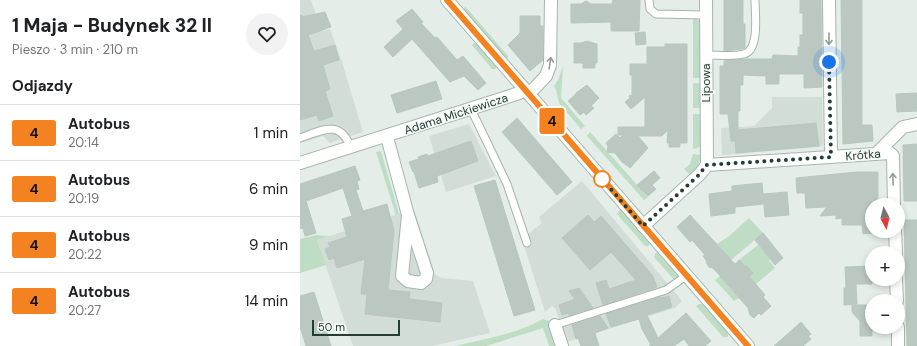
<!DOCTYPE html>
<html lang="pl">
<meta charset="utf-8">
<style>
body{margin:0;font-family:"DM Sans",sans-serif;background:#f2f2f2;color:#202124;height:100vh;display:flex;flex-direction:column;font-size:15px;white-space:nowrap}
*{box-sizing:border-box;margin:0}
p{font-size:13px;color:#757577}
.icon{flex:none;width:22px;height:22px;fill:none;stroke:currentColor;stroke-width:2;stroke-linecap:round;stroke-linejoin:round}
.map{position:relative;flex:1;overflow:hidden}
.drawer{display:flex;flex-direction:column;background:#fff;width:300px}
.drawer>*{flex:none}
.badge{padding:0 8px;border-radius:3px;font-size:14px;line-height:26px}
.needle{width:26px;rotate:173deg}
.tools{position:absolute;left:565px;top:198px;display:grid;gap:8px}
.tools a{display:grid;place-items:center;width:40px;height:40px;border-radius:50%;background:#fff;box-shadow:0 2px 6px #0003;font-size:20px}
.scale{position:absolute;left:12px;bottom:10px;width:88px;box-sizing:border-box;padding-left:4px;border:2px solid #243e35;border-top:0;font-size:11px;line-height:14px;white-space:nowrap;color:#243e35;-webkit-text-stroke:3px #f5faf7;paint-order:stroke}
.you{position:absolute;width:20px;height:20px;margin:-10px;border:3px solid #fff;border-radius:50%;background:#1a73e8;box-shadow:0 0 0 6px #1a73e833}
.map>.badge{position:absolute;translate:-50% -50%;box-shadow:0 0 0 2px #fff}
h2{padding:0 12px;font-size:15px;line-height:36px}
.round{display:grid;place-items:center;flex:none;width:42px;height:42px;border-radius:21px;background:#f2f2f2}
.summary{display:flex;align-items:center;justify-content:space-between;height:68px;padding:0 12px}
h1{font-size:19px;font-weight:800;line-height:30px}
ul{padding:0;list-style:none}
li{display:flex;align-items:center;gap:12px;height:56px;padding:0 12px;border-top:1px solid #e0e0e0}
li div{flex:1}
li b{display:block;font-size:15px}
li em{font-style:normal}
li .badge{min-width:44px;font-weight:700;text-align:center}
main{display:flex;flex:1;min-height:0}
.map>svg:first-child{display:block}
.built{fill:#d3ddd7}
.green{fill:#bfddc4}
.building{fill:#bac8c1;stroke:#b7c7bf}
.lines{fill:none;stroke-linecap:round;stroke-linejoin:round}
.lane-casing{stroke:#a7b5af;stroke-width:9}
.street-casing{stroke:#a7b5af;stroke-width:14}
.secondary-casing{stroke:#a3b8af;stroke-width:14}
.lane{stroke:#fff;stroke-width:7}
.street{stroke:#fff;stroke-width:12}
.secondary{stroke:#fff;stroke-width:12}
.oneway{stroke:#929e9a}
.line-casing{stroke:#fff;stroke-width:9}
.line{stroke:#f58220;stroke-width:6}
.walk{stroke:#243e35;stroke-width:4;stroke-dasharray:0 7.2}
.stop-dot{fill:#fff;stroke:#f58220;stroke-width:2}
.labels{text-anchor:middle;stroke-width:3;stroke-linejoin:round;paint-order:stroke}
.street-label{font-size:12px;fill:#243e35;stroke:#f5faf7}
</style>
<main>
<section class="drawer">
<div class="summary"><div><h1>1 Maja - Budynek 32 II</h1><p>Pieszo · 3 min · 210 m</p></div><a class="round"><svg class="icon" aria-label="heart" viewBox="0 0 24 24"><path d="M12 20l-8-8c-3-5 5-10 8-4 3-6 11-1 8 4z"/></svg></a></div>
<h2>Odjazdy</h2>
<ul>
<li><span class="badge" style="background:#f58220;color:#111">4</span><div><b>Autobus</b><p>20:14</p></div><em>1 min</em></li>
<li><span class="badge" style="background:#f58220;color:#111">4</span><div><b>Autobus</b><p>20:19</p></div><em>6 min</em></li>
<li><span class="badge" style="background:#f58220;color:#111">4</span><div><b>Autobus</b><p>20:22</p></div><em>9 min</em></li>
<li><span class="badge" style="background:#f58220;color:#111">4</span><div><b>Autobus</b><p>20:27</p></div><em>14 min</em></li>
</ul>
</section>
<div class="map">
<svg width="617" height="346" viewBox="0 0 617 346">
<rect width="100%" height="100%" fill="#e4ede8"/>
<path class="built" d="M0,0H11L22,31L30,29L42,62L63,132L30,143L23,136L0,143Z
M472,97H522L523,145L520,147L423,155L422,154L421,128L454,126L472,108Z
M169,124L196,176L146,192L129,136Z
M282,181L382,301L375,308L267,342L255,308L252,306L245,312L222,239L242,223L239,217Z
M114,209L135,274L141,278L173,281L190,333L132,346H53L17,240Z"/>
<path class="green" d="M165,6L208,56L207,60L164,10Z
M393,19H397L401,22L400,78H393Z
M174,43H177L197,67L195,69H192L172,45Z
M263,66L261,98L285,126L281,129L259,103L256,90L254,86L258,80Z
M393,83H400V108H393Z
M393,114H400V147L393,149Z
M290,132L348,197L344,200L287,136Z
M81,151L99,214L96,215L76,152Z
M393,154L400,155C400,163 398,169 392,174H389L384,169L390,164Z
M320,209L350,244L348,246H345L317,214Z
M449,218L463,233L431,260L417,244L428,237Z
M16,235L29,236L17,240L26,265L0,273V239Z
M458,245L471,258L469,260L475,268L456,284L449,276L453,273L447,266L445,267L439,260Z
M357,252L378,276L375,281L354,257L355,254Z
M420,276L439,298L434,301L415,280Z
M399,304H402L428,333V337H423L396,306Z
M243,319L249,321L257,346H249L243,328L186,346H155C184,339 217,334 243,319Z"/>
<path class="building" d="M313,0H340L339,31H311V22L271,23V4H281L286,1L291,4H312Z
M424,0H443V24H445V48L442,49L424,51Z
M500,0H521L522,87L504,88V74H479V84H466V76L443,75V85H440V111H438V130L516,123L519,146L436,153L435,141H431L428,114H420V66H424V61L445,59H472L473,55L498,56V47H500V35H503V13H500Z
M541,0H562V125H572L573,141L543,144Z
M112,9L123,22L121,23L135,38L137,37L157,60L163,56L186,83L178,90L164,76L150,82L112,39L93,57L84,47L103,29L96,21Z
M25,12L31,27L8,35L14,51L35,45L39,60L23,65L30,89L25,91L33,116L19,121L17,115L0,120V16L2,15V17Z
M220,16H240V26H243V60L230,71L208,45L220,33Z
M345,32L346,44L336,45L335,33Z
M287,41L297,44V63H295V68H283V63H274V43H281Z
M365,44H387V143H380V147H369V143H367L368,130L362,136H338L348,148L330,168L322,162L315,153L307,152L308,146L306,143L316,134L320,138L323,135H318V127H345V97L331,109L325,102L330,98L329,96L332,95V75H330V64H347V47H365Z
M136,81L142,99L97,113L91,95Z
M287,85L299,98L291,106L294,108L286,115L284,112L280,115L268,101L275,95L276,93Z
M617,93V111L597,112L596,94Z
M217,118L272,182L257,195L202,132Z
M171,141L178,161L137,176L138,182L119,188L114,172H113L109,162L119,159L118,157L127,154L128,156Z
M617,144V201H604L603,145Z
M55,166L60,180L57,181L59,189L56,190L63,211L87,204L94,231L88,290L110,292L109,299L142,303L140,322L65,314L67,294H61L65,259L37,268L34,258L29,260L25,249L30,247L28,243L47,237L42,219L52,216L43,188L6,201L16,233L5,236L3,228L0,229V184Z
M354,171L360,178L352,185L356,189L348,196L337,185Z
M557,172H578V203H572V233L563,234L562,225H542V218L536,219V215L520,216L527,207L506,208L505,193H497L496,178Z
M195,180L235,310L214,316L174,186Z
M462,183L463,194L487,192L489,215L465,217L464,204L435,207V213L411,216L409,194L432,191V186Z
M288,215L294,222L301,216L353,276L357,287L303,305L296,283L306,280L309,289L336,280L311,252L290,270L262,238Z
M390,215L434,263L436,264L439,260L445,267L447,266L453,273L449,276L465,295L463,297L471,306L461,315L459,313L454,318L450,315L448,308L429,286L413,268L409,267L407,264L406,260L403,256L405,255L392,240L390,242L377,227Z
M604,220H617V346H607Z
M463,233L483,258L475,265L455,240Z
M572,266V284H556L557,304L544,305V288H546L545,267Z
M279,288L293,308L269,315L268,313L262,315L259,305L275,299L269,291Z
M14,292L31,346H6L0,326V296Z
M369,296L372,307L347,315L358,338L386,313L411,341L405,346H389L384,339L374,346H349L351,345L342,329L339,319L311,327L306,314L361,297V298Z
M552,305H572V336H560V321L552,312Z
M300,316L308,328L295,333L299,346H281L278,338L276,339L272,325Z
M501,322L511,334L508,336L511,339L503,346H474Z"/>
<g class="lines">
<g class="lane-casing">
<path id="lane" d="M349,0L350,9L356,14L406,15
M406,55C417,55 434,57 444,54C460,50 455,13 455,0
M171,109L207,184L227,243
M0,138C23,130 40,119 51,148
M255,325L366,290L386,276"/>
</g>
<g class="street-casing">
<path id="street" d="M406,0L407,165
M529,0L531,157
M229,94L246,76L250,65L251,0
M87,137L108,215L102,276L108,281L121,283L126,279L127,273L108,215
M577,153L603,127L617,124
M0,163L204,98L219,93L224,89
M407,165L590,153L593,156L594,205
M343,226L400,174L407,165
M595,231L596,253
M596,279L597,301
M255,325L262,346
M598,327V346"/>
</g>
<g class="secondary-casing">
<path id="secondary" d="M147,0L448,346"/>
</g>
<use href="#lane" class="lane"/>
<use href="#street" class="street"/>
<use href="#secondary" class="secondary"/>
</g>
<defs><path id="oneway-shaft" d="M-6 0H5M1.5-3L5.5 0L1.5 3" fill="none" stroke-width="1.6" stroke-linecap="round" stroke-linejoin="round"/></defs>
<g class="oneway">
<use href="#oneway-shaft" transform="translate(529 39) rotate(90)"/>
<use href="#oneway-shaft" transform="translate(250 63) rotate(-81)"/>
<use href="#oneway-shaft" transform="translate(593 179) rotate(-92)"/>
</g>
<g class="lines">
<g class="line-casing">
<path id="line" d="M147,0L448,346"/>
</g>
<use href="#line" class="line"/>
<path class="walk" d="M302,179L343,226L400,174L406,165L531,157L529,62"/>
</g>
<circle class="stop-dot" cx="302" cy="179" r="8"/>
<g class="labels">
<g class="street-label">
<text transform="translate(406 83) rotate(-90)" y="4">Lipowa</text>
<text transform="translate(156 114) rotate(-18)" y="4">Adama Mickiewicza</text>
<text transform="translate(563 155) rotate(-5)" y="4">Krótka</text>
</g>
</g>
</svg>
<div class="tools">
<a><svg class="needle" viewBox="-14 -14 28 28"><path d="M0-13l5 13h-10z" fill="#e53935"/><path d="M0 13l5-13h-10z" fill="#757577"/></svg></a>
<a>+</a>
<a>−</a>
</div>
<div class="scale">50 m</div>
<div class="you" style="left:529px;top:62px"></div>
<b class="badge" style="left:252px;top:121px;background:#f58220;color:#111">4</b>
</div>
</main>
